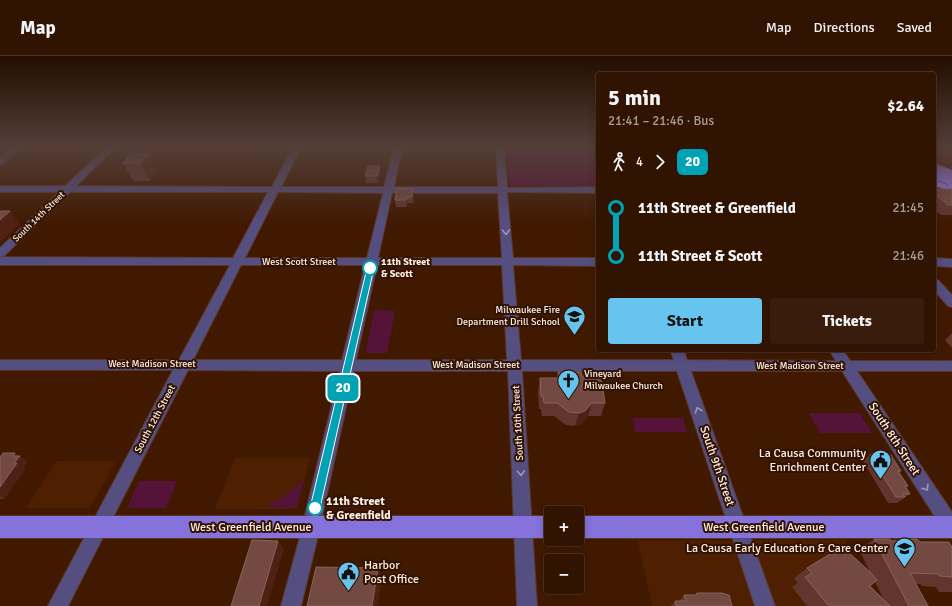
<!DOCTYPE html>
<meta charset="utf-8">
<style>
body{margin:0;font-family:Signika,sans-serif;background:#391c0b;color:#f1f3f6;height:100vh;display:flex;flex-direction:column;font-size:15px;white-space:nowrap}
*{box-sizing:border-box;margin:0}
p{font-size:13px;color:#a89e99}
.icon{flex:none;width:22px;height:22px;fill:none;stroke:currentColor;stroke-width:2;stroke-linecap:round;stroke-linejoin:round}
.map{position:relative;flex:1;overflow:hidden}
.details{position:absolute;left:596px;top:16px;width:340px;height:280px;display:flex;flex-direction:column;background:#311301;border-radius:4px;box-shadow:0 2px 10px #0003,0 0 0 1px #4c3223}
.details>*{flex:none}
.badge{padding:0 8px;border-radius:6px;font-size:14px;line-height:26px}
.tools{position:absolute;left:544px;top:450px;display:grid;gap:8px}
.tools a{display:grid;place-items:center;width:40px;height:40px;border-radius:4px;background:#311301;box-shadow:0 2px 10px #0003,0 0 0 1px #4c3223;font-size:20px}
.map>.badge{position:absolute;translate:-50% -50%;box-shadow:0 0 0 2px #fff}
.legs{display:flex;align-items:center;gap:6px;height:44px;padding:0 12px;font-size:13px}
.legs p{margin-inline-start:auto}
.head{display:flex;align-items:center;justify-content:space-between;height:68px;padding:0 12px}
h1{font-size:22px;font-weight:800;line-height:30px}
.primary-button{display:flex;gap:8px;margin-top:auto;padding:8px 12px}
.primary-button a{flex:1;height:46px;border-radius:4px;background:#66c4ef;color:#111;font-size:16px;font-weight:800;line-height:46px;text-align:center}
.primary-button a+a{background:#391c0b;color:#f1f3f6}
ul{padding:0 12px;list-style:none}
li{display:flex;align-items:center;gap:14px;height:48px;font-size:15px}
li i{display:grid;place-items:center;width:6px;height:100%;margin:0 5px;background:currentColor}
li i::after{content:'';width:10px;height:10px;margin:-5px;border:3px solid;border-radius:50%;background:#311301}
li p{margin-inline-start:auto}
li:first-child i{background:linear-gradient(#0000 50%,currentColor 0)}
li:last-child i{background:linear-gradient(currentColor 50%,#0000 0)}
header{display:flex;align-items:center;gap:24px;box-sizing:border-box;height:56px;padding:0 20px;background:#311301;border-bottom:1px solid #4c3223}
header strong{font-size:19px}
nav{display:flex;gap:22px;margin-inline-start:auto;font-size:14px}
.map>svg:first-child{display:block}
</style>
<header>
<strong>Map</strong>
<nav><a>Map</a><a>Directions</a><a>Saved</a></nav>
</header>
<div class="map">
<svg width="952" height="550" viewBox="0 0 952 550">
<rect width="100%" height="100%" fill="#411901"/>
<!-- built -->
<path fill="#4e1f00" d="M934 91H945L952 96V107H936L934 105Z
M235 402H310L298 450 294 453H215Z
M57 405H116L90 452H26Z
M845 484 876 550H652L638 485Z"/>
<!-- green -->
<path fill="#56133a" d="M507 91H597L598 95V130H512L510 129Z
M374 254 395 255 387 297H367L366 295Z
M809 357H860L872 377H820Z
M632 362H683L687 376H635Z
M304 424 297 450 294 452H269L271 445 277 446Z
M139 425H177L166 452H129L128 450Z"/>
<g fill="none" stroke-linecap="round" stroke-linejoin="round">
<defs>
<path id="minor" d="M14 91H23L3 108 0 109V102Z
M107 91H116L76 130 272 131 293 91H301L281 131H384L394 91H402L394 131H498L496 91H504L507 132 598 131V137L507 136 513 202H598V210L513 209 521 304H674L670 294H684L687 304 836 305 829 294H843L850 305H952V315H857L952 456V481L946 478 842 315H691L775 550H755L677 315H522L537 550H517L508 315H354L316 488 301 550H281L298 488 340 315 188 314 68 550H48L173 314H0V304H179L230 209H0V201L233 202 268 136H70L4 200 0 201V192L59 136H0V130H65ZM278 136 383 137 367 202H245ZM392 137H498L502 202H378ZM241 209H365L342 304H193ZM377 209H502L507 304H356Z
M934 202 952 203V211L934 210Z
M934 223 938 224 952 239V251L948 250 934 234Z"/>
<path id="major" d="M0 460H551V482H0Z
M577 460H952V482H577Z"/>
<path id="highway" d="M934 121 952 126V135L934 130Z"/>
</defs>
<!-- minor casing -->
<use href="#minor" stroke="#5b3721" stroke-width="2"/>
<!-- major casing -->
<use href="#major" stroke="#5b3721" stroke-width="2"/>
<!-- highway casing -->
<use href="#highway" stroke="#5b3721" stroke-width="2"/>
<!-- minor -->
<use href="#minor" fill="#554e81" fill-rule="evenodd"/>
<!-- major -->
<use href="#major" fill="#8572db" fill-rule="evenodd"/>
<!-- highway -->
<use href="#highway" fill="#9880ff" fill-rule="evenodd"/>
<defs>
<path id="highway-bridge" d="M934 115 952 122"/>
</defs>
<!-- highway-bridge casing -->
<use href="#highway-bridge" stroke="#5b3721" stroke-width="16" stroke-linecap="butt"/>
<!-- highway-bridge -->
<use href="#highway-bridge" stroke="#9880ff" stroke-width="15"/>
</g>
<!-- wall -->
<path fill="#62352f" fill-rule="evenodd" d="M131 98 157 117 150 125H133L123 107Z
M381 117 378 127H366L365 120Z
M397 133 414 140 413 147H407V151H396L395 144Z
M934 133H952V159H941L934 153Z
M952 277V292L945 284Z
M558 316 582 320 605 347 601 360H588L581 368 575 370 566 369 554 360H542L541 353H539L538 335 540 322H557Z
M15 397 27 406 23 412 25 413 4 443H0V401Z
M870 399 901 415 899 416 908 430 906 432 910 438 897 447H888L863 405Z
M874 483 892 485 921 486 952 491V536H939L936 531 922 530 920 528H915L928 550H807L792 531 798 527 794 522 807 512 837 496 870 516 859 494ZM875 526 884 544 870 530Z
M697 537 732 550H671L675 545H679L684 539H695Z"/>
<!-- shaded-wall -->
<path fill="#4e2114" d="M148 98 157 117 150 125 140 107Z
M380 110 381 117 378 127 377 120Z
M413 133 414 140 413 147 412 141Z
M407 141V151L406 144Z
M10 155 20 168 0 187V164Z
M592 347 588 360 581 368 575 370 579 357Z
M15 397 19 400H20L27 406 23 412 25 413 4 443 0 440V431L13 400Z
M278 485 284 493 267 550H259Z
M378 512 382 522 378 550H372Z"/>
<!-- building -->
<path fill="#734942" stroke="#88635c" d="M131 98H148L140 107H123Z
M368 110H380L377 120H365Z
M397 133H413L412 141H407L406 144H395Z
M934 133H952V149H948L934 137Z
M0 155H10L0 164Z
M558 316H581L582 320H601L605 347H592L585 355 579 357 569 356 557 347H544L543 340H541L540 322H559Z
M3 397H15L13 400H20L14 407H17L0 431V401Z
M870 399H891L901 415H898L908 430H905L910 438H903L905 441H896Z
M874 483H889L892 485 916 483 921 486H949L952 491V521L940 520 938 518 910 517 928 550H909Z
M252 484 278 485 259 550H231Z
M844 492 870 516 877 524 870 530 890 550H831L829 548 828 549 805 521 812 517 807 512 835 495 837 496Z
M316 511 378 512 372 550H307Z
M697 537H722L729 539 732 550H676L675 545H686L684 539H696Z"/>
<!-- one-way arrows -->
<defs><path id="oneway-chevron" d="M-2-3.5L2.5 0L-2 3.5" fill="none" stroke-width="1.6" stroke-linecap="round" stroke-linejoin="round"/></defs>
<g stroke="#a196ae">
<use href="#oneway-chevron" transform="translate(506 176) rotate(87)"/>
<use href="#oneway-chevron" transform="translate(698 354) rotate(-109)"/>
<use href="#oneway-chevron" transform="translate(521 417) rotate(87)"/>
<use href="#oneway-chevron" transform="translate(926 432) rotate(57)"/>
</g>
<!-- sky -->
<linearGradient id="sky" x2="0" y2="1"><stop stop-color="#240e01"/><stop offset="0.54" stop-color="#543e38"/><stop offset="1" stop-color="#543e38" stop-opacity="0"/></linearGradient>
<rect width="952" height="168" fill="url(#sky)"/>
<!-- line-1 -->
<path fill="#00a3b4" stroke="#fff" d="M370 210 374 212 320 452 319 455 315 457 312 455 310 452 367 212Z"/>
<!-- icons -->
<defs>
<symbol id="school-pin" viewBox="-11 -11 22 30"><path d="M0 17L-7.5 6A9.5 9.5 0 1 1 7.5 6Z" fill="#66c4ef" stroke="#311302"/><path d="M0-5L7-2L0 1L-7-2ZM-4 1L0 2.5L4 1V4Q0 6-4 4Z" fill="#111"/></symbol>
<symbol id="church-pin" viewBox="-11 -11 22 30"><path d="M0 17L-7.5 6A9.5 9.5 0 1 1 7.5 6Z" fill="#66c4ef" stroke="#311302"/><path d="M-1.2-6h2.4v3.5h3.3v2.4h-3.3V6h-2.4V-.1h-3.3v-2.4h3.3Z" fill="#111"/></symbol>
<symbol id="civic-pin" viewBox="-11 -11 22 30"><path d="M0 17L-7.5 6A9.5 9.5 0 1 1 7.5 6Z" fill="#66c4ef" stroke="#311302"/><path d="M-.6-6.5H3V-4.5H.6V-3L4-1V1h2V6H-6V1h2V-1L-.6-3ZM-1.2 2.5V6h2.4V2.5Z" fill="#111"/></symbol>
</defs>
<g fill-rule="evenodd">
<use href="#school-pin" x="562" y="248" width="25" height="34"/>
<use href="#church-pin" x="556" y="312" width="25" height="34"/>
<use href="#civic-pin" x="868" y="392" width="25" height="34"/>
<use href="#school-pin" x="892" y="480" width="25" height="34"/>
<use href="#civic-pin" x="336" y="504" width="25" height="34"/>
</g>
<!-- markers -->
<g fill="#fff" stroke="#00a3b4" stroke-width="2">
<circle cx="370" cy="212" r="7"/>
<circle cx="315" cy="452" r="7"/>
</g>
<g text-anchor="middle" dominant-baseline="central" stroke-width="4" stroke-linejoin="round" paint-order="stroke">
<!-- far-street labels -->
<g font-size="9" fill="#feeee5" stroke="#311302">
<text transform="translate(39 161) rotate(-44)">South 14th Street</text>
</g>
<!-- street labels -->
<g font-size="10" fill="#feeee5" stroke="#311302">
<text x="299" y="206">West Scott Street</text>
<text x="152" y="308">West Madison Street</text>
<text x="476" y="309">West Madison Street</text>
<text x="800" y="310">West Madison Street</text>
<text transform="translate(155 363) rotate(-62)">South 12th Street</text>
<text transform="translate(518 367) rotate(-93)">South 10th Street</text>
</g>
<!-- stop labels -->
<g font-size="10" font-weight="bold" fill="#feeee5" stroke="#311302" text-anchor="start">
<text x="381" y="206">11th Street<tspan x="381" dy="12">&amp; Scott</tspan></text>
</g>
<!-- poi labels -->
<g font-size="10" fill="#feeee5" stroke="#311302" text-anchor="end">
<text x="560" y="254">Milwaukee Fire<tspan x="560" dy="12">Department Drill School</tspan></text>
<text x="584" y="318" text-anchor="start">Vineyard<tspan x="584" dy="12">Milwaukee Church</tspan></text>
</g>
<!-- near-street labels -->
<g font-size="12" fill="#feeee5" stroke="#311302">
<text transform="translate(894 383) rotate(57)">South 8th Street</text>
<text transform="translate(717 410) rotate(71)">South 9th Street</text>
<text x="251" y="471">West Greenfield Avenue</text>
<text x="764" y="471">West Greenfield Avenue</text>
</g>
<!-- near-poi labels -->
<g font-size="12" fill="#feeee5" stroke="#311302" text-anchor="end">
<text x="866" y="397">La Causa Community<tspan x="866" dy="14">Enrichment Center</tspan></text>
<text x="888" y="492">La Causa Early Education &amp; Care Center</text>
<text x="364" y="509" text-anchor="start">Harbor<tspan x="364" dy="14">Post Office</tspan></text>
</g>
<!-- near-stop labels -->
<g font-size="12" font-weight="bold" fill="#feeee5" stroke="#311302" text-anchor="start">
<text x="326" y="445">11th Street<tspan x="326" dy="14">&amp; Greenfield</tspan></text>
</g>
</g>
</svg>
<div class="tools">
<a>+</a>
<a>−</a>
</div>
<b class="badge" style="left:343px;top:332px;background:#00a3b4;color:#fff">20</b>
<section class="details">
<div class="head"><div><h1>5 min</h1><p>21:41 – 21:46 · Bus</p></div><b>$2.64</b></div>
<div class="legs"><svg class="icon" aria-label="walk" viewBox="0 0 24 24"><circle cx="13" cy="4" r="2"/><path d="M13 8l-2 6 4 7M11 14l-3 7M7 12l3-4h3l4 4"/></svg>4<svg class="icon" aria-label="forward" viewBox="0 0 24 24"><path d="M9 5l7 7-7 7"/></svg><b class="badge" style="background:#00a3b4;color:#fff">20</b></div>
<ul>
<li><i style="color:#00a3b4"></i><b>11th Street &amp; Greenfield</b><p>21:45</p></li>
<li><i style="color:#00a3b4"></i><b>11th Street &amp; Scott</b><p>21:46</p></li>
</ul>
<div class="primary-button"><a>Start</a><a>Tickets</a></div>
</section>
</div>
